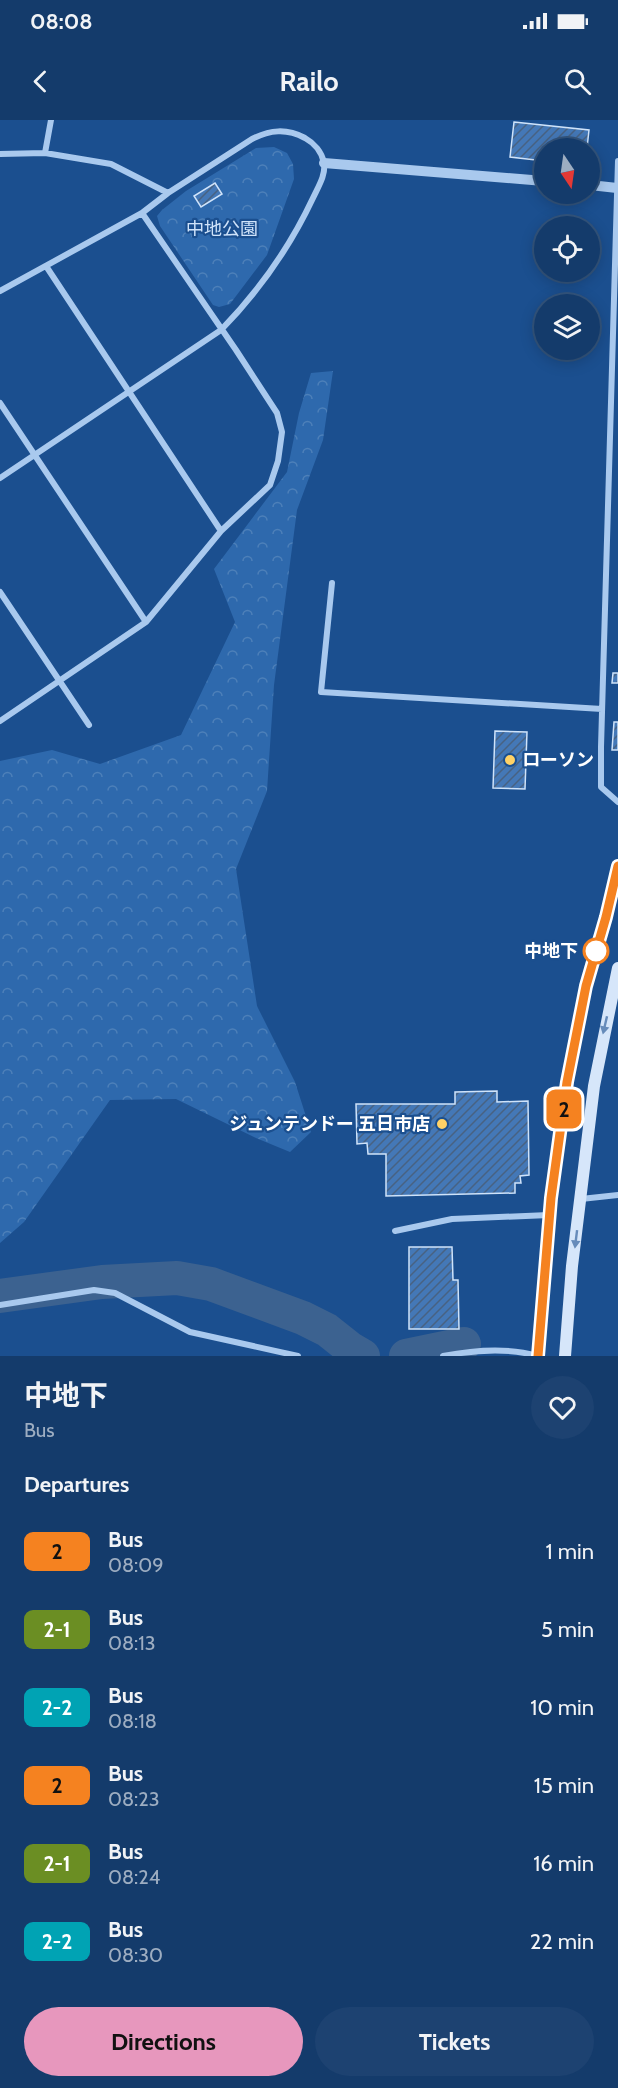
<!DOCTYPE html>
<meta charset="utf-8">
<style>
body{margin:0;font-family:Cabin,"Noto Sans JP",sans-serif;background:#1d4271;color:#f1f3f6;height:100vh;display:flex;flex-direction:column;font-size:22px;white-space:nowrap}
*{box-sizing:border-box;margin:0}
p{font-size:20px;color:#9dadc1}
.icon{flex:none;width:33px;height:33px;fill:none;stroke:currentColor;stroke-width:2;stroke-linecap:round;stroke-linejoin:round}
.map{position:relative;height:1236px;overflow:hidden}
.panel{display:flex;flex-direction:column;background:#143b6b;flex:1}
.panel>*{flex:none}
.badge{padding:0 12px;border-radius:9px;font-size:21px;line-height:39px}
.needle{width:39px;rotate:167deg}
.fabs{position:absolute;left:534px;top:18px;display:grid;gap:12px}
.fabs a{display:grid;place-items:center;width:66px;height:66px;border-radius:50%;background:#143b6b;box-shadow:0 3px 15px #0003,0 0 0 2px #33557e;font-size:30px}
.map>.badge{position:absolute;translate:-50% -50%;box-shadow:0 0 0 3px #fff}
h2{padding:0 24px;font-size:22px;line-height:54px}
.round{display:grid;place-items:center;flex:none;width:63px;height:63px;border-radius:32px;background:#1d4271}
.headline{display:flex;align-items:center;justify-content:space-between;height:102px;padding:0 24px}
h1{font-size:28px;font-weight:700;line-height:45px}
.button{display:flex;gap:12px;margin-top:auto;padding:12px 24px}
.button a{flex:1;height:69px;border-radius:36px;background:#e797bd;color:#111;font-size:24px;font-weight:700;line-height:69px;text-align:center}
.button a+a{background:#1d4271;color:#f1f3f6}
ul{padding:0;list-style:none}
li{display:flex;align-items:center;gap:18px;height:78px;padding:0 24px}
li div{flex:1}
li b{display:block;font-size:22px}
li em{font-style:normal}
li .badge{min-width:66px;font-weight:700;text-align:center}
.status{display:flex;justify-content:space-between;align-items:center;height:42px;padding:0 30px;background:#143b6b;direction:ltr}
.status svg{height:16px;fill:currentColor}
header{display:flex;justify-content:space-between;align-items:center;height:78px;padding:0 24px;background:#143b6b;font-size:27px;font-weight:700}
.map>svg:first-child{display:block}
</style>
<div class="status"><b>08:08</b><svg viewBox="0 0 49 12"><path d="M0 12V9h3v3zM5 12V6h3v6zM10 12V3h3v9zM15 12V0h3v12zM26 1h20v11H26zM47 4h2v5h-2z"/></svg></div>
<header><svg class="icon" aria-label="back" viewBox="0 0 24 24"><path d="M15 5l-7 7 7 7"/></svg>Railo<svg class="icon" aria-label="search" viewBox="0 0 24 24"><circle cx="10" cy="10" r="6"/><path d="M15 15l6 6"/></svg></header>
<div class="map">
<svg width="618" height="1236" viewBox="0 0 618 1236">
<defs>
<pattern id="forest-crowns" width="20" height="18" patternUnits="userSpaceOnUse" patternTransform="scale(1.5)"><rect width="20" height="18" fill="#2e69ad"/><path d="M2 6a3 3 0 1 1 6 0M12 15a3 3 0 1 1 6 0" fill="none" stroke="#4d80b9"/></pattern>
<pattern id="building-hatch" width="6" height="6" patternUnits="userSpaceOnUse" patternTransform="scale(1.5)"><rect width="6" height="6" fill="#4478b7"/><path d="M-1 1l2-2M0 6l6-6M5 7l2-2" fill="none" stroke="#486282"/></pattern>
</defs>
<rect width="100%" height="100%" fill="#1b4f8f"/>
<!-- forest -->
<path fill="url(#forest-crowns)" d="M274 27 287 33 293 44 294 59 267 135 230 184 219 187 213 185 160 106 157 96 162 90 186 71 256 28Z
M333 251 323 320 297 390 274 565 267 671 236 749 257 886 295 962 311 1012 290 1032 256 1018 176 979 110 980 24 1102 0 1123V641L52 630 100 644 181 615 235 502 214 449 287 352 299 293 311 253Z"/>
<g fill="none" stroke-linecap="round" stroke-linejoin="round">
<!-- river -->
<path stroke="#3c6290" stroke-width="34" d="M0 1176 102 1162 177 1158 211 1164 303 1198 327 1210 351 1229 363 1236
M406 1236 464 1224"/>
</g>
<!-- building -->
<path fill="url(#building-hatch)" stroke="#cfe3fa" stroke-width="1.5" d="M514 2 589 10 587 28H544V41L510 37Z
M215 63 222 74 201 87 194 76Z
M613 553H618V563H612Z
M614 602H618V630H612Z
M495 611 527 612 525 669 493 668Z
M497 971V982L528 981 529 1055 520 1056 521 1063H515V1073L386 1076V1034H368L367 1023 357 1024 356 984H455V972Z
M409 1127H452L453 1160H458L459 1209H409Z"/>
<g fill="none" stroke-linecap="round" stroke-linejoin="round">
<!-- minor -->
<path stroke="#a9c9ee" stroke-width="6" d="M45 33 51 0
M0 34 45 33 111 44 168 73
M618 41 601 627V667L618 682
M46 146 221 411
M0 171 142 93 168 73 252 19C270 10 286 8 305 18 314 23 322 32 324 43 326 55 318 67 313 78 290 127 259 171 221 210L0 358
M0 283 146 502
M332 463 321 572 602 589
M0 472 89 605
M0 601 146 502 221 411 270 365 278 341 282 312 277 293 236 230 142 93
M581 1079 618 1075
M395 1111 452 1099 549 1095
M0 1185 94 1170 115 1173 190 1212 298 1236
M443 1236C474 1230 507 1227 537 1236"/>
<!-- tertiary -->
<path stroke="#a9c9ee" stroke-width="10" d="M324 43 544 61
M590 65 617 68"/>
<!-- secondary -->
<path stroke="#d6e6fa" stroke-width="12" d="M538 1236 551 1078 567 962 586 866 606 797 618 746
M565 1236 572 1146 594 966 618 848"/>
</g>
<!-- one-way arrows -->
<defs><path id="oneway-solid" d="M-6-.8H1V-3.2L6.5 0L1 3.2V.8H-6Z" transform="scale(1.5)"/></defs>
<g fill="#668bba">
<use href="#oneway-solid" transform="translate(605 905) rotate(103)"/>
<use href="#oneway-solid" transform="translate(576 1119) rotate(97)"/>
</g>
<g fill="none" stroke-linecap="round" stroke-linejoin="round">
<defs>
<path id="line" d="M538 1236 551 1078 567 962 586 866 606 797 618 746"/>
</defs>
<!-- line casing -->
<use href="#line" stroke="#fff" stroke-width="14"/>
<!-- line -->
<use href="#line" stroke="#f58220" stroke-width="9"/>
</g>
<!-- markers -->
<g fill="#ffd166" stroke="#1b4f8f" stroke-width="2">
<circle cx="510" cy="640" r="6"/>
<circle cx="442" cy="1004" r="6"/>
</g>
<circle fill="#fff" stroke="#f58220" stroke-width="3" cx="596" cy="831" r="12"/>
<g text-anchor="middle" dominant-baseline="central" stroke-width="4.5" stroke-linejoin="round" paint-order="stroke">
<!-- park labels -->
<g font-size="18" fill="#cfe3fa" stroke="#1b4f8f">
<text x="222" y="109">中地公園</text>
</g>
<!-- poi labels -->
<g font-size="18" font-weight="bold" fill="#fff" stroke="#1b4f8f" text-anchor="start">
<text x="522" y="640">ローソン</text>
<text x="430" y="1004" text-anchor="end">ジュンテンドー 五日市店</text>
</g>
<!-- stop labels -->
<g font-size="18" font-weight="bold" fill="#fff" stroke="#1b4f8f" text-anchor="end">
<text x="578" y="831">中地下</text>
</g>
</g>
</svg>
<div class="fabs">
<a><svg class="needle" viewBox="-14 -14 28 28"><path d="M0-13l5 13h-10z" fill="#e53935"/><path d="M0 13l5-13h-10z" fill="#9dadc1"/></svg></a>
<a><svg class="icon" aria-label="locate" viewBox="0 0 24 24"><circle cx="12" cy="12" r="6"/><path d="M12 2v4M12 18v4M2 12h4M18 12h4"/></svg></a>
<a><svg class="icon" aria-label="layers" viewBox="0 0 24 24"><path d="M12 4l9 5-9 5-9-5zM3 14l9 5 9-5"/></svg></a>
</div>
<b class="badge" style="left:564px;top:989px;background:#f58220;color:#111">2</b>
</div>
<section class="panel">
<div class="headline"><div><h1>中地下</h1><p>Bus</p></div><a class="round"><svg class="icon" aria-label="heart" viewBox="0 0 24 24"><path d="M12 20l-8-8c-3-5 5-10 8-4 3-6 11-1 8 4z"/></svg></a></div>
<h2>Departures</h2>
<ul>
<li><span class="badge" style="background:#f58220;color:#111">2</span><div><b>Bus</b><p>08:09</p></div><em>1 min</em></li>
<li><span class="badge" style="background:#6b8e23;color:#fff">2-1</span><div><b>Bus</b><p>08:13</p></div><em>5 min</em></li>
<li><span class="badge" style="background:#00a3b4;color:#fff">2-2</span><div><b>Bus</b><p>08:18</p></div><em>10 min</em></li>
<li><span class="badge" style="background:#f58220;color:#111">2</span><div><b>Bus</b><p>08:23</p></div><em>15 min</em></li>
<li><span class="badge" style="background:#6b8e23;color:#fff">2-1</span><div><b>Bus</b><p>08:24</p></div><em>16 min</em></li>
<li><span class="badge" style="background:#00a3b4;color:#fff">2-2</span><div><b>Bus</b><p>08:30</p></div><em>22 min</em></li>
</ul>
<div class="button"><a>Directions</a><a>Tickets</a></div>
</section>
